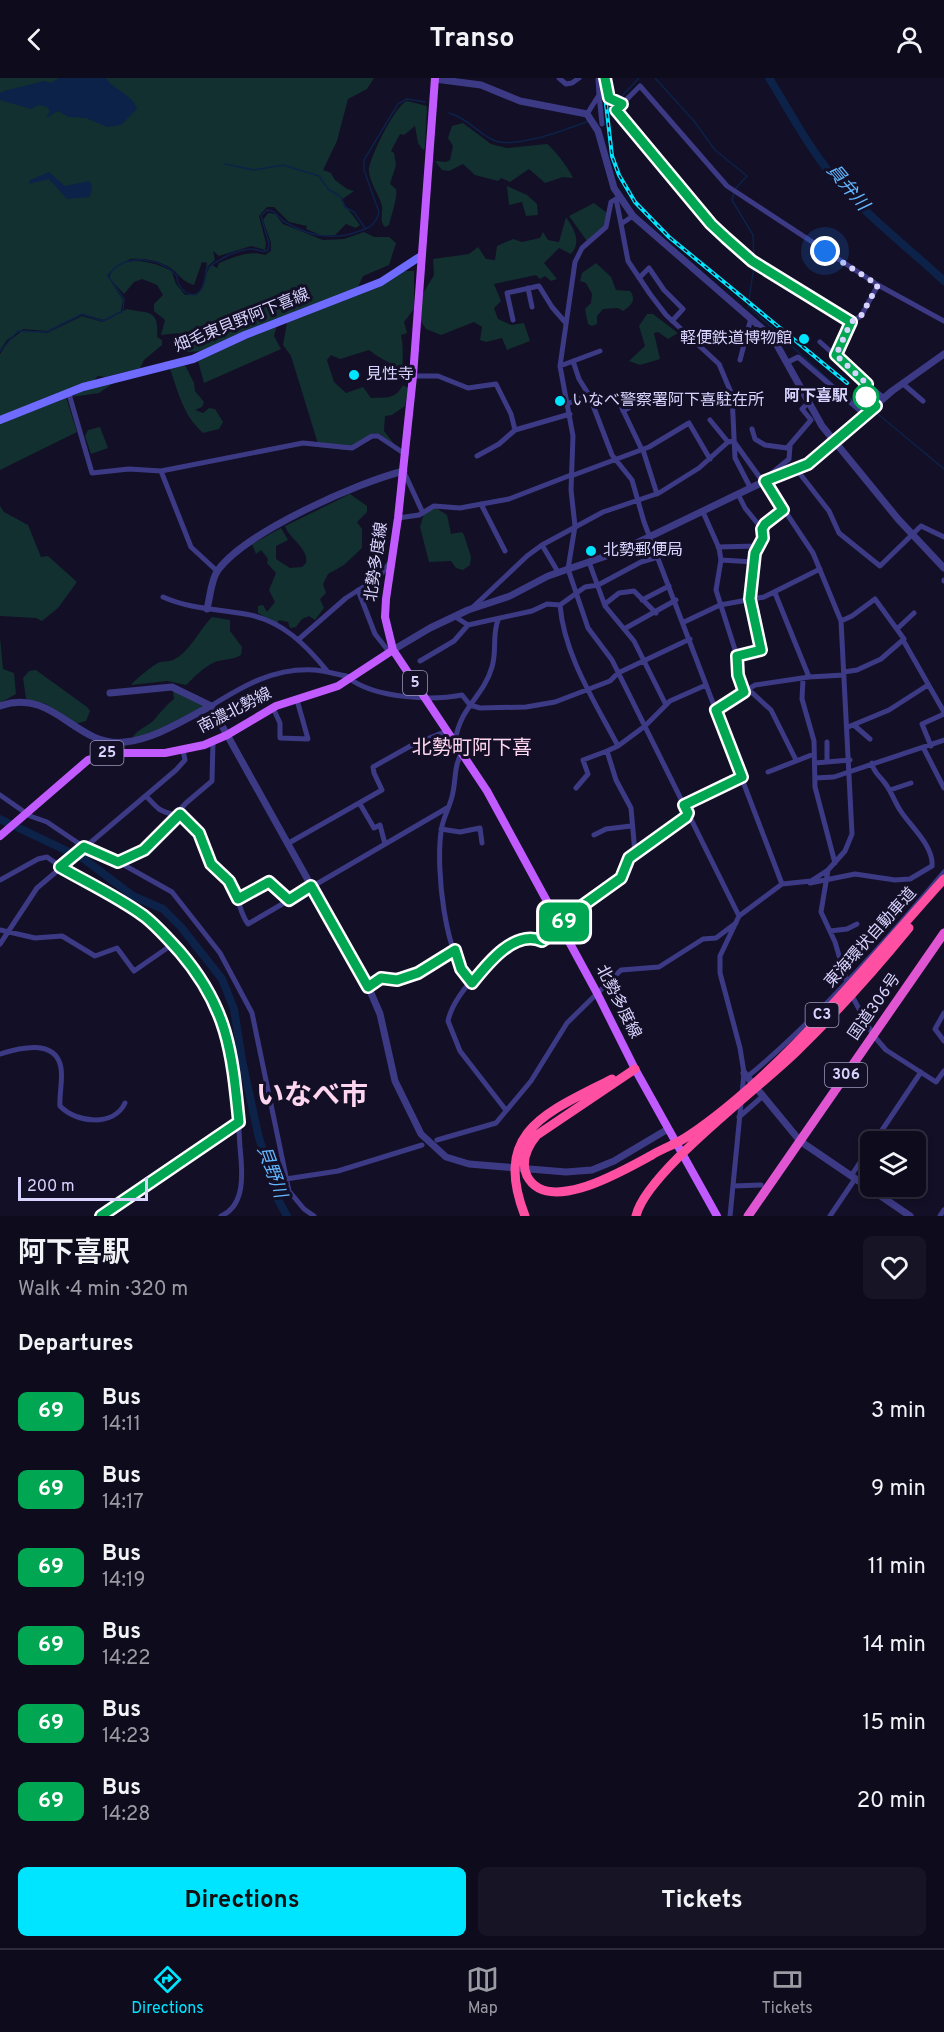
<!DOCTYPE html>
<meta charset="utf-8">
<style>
body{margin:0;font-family:Overpass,"Noto Sans JP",sans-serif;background:#171425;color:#f1f3f6;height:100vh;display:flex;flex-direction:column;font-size:22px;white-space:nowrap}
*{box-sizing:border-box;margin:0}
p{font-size:20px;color:#9b9ba3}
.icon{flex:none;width:33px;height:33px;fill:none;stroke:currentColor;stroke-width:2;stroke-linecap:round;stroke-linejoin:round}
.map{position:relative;height:1138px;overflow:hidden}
.drawer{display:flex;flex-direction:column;background:#0e0b1c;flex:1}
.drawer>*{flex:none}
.badge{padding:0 12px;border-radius:9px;font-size:21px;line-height:39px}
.fabs{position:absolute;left:860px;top:1053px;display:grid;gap:12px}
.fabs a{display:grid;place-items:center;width:66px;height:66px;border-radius:9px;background:#0e0b1c;box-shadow:0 3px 9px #0003,0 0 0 2px #2e2b3b;font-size:30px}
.scale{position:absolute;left:18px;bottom:15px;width:130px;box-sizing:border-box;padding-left:6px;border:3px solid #d9d4ff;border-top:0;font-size:16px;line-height:21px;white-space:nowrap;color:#d9d4ff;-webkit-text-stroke:4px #130f26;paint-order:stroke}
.you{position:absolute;width:30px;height:30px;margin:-15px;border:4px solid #fff;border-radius:50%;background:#1a73e8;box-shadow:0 0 0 9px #1a73e833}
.map>.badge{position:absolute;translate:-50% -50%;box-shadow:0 0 0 3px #fff}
h2{padding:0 18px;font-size:22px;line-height:54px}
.round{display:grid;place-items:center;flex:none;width:63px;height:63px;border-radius:9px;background:#171425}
.summary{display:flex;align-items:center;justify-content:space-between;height:102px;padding:0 18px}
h1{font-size:28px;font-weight:700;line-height:45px}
.cta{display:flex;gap:12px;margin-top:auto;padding:12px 18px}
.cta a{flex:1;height:69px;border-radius:9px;background:#00e5ff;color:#111;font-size:24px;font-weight:700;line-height:69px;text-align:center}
.cta a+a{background:#171425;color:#f1f3f6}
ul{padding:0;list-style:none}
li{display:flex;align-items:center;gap:18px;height:78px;padding:0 18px}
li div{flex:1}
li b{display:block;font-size:22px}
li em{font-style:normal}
li .badge{min-width:66px;font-weight:700;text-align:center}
header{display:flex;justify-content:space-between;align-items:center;height:78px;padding:0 18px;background:#0e0b1c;font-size:27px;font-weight:700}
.tabs{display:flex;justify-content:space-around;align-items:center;height:84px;border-top:2px solid #2e2b3b;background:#0e0b1c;font-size:16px;color:#9b9ba3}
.tabs a{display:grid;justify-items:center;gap:3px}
.tabs .active{color:#00e5ff}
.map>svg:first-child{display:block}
</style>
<header><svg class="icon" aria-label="back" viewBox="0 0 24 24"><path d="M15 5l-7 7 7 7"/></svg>Transo<svg class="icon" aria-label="person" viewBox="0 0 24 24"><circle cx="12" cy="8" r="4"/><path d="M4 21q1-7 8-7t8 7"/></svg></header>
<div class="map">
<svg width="944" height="1138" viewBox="0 0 944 1138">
<rect width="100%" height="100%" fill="#130f26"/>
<!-- green -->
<path fill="#12302f" d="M0 0H374L367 11 348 21 337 63 323 92 331 95 335 102 347 111 354 113 341 122 360 147 356 150 346 146 335 157 323 158 306 151 307 148 289 144 274 129H267L259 138 266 165 265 172 251 168 219 178 213 173 215 182 207 189 204 201 207 185 202 184 194 207C181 203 181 198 172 191 160 182 144 180 130 181L107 197 123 222 121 233 104 242 82 236 47 253 23 251 7 262 0 272Z
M407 23 427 28 425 70 423 72 418 65 415 48 404 57 400 56 391 73 394 75 396 87 390 106 396 111C398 119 391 138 389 147L385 149C379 144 383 135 382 128 379 116 370 106 369 93 368 82 396 26 407 23Z
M463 45 491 66 507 70 547 66C555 72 570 92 573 100L563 99 545 105 529 91 510 104 501 100 498 103 475 97 463 86 449 93 442 92 435 83 446 84 450 82 453 68 448 60 452 48Z
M507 108 527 117 537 126 538 137 526 138 522 124 509 127Z
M594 125 607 135 606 146 587 163 569 138Z
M268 135 275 136 283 146 323 162 344 161 364 154 374 159H389L396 165 389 187 363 198 358 209 341 216 205 273 187 274 181 269 185 265 179 255 161 257 165 242 154 233V226L163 217 157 207 142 201 134 204 124 216 109 200C116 174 156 183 172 194L176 206 185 217H196C208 209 202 197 212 187L217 190 219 185C234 179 250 172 265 177L271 173V165L263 142Z
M566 139C574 151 582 164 571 176L559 170 544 185 557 201 551 203 545 198 540 201 536 197 494 206 501 223 494 230 498 241 511 247 524 245 530 263 507 272 502 260 486 264 480 262 482 249 474 244 441 257 426 251 420 242 422 217 434 197 433 181 469 176 478 169 486 181 495 182 497 168 513 161 522 164 540 160 543 154 548 162 559 164Z
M596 185 611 199 616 212 630 213C637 222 631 228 623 233L618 230 603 231 597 238V246L592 248 588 246 585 231 591 225 592 216 586 205 580 203 582 195Z
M405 193H414V231L404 244 407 255 401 257C404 270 402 282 403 295 390 283 381 282 369 272L340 281 331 277 327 282 334 304 346 315 363 309 371 320C386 319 395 322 403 307L408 310 405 328 392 337 385 338 384 353 395 367 380 356 372 355 358 366 345 372 319 369 291 278 283 267 287 244Z
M127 231C145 236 160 229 157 259L162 262V267L144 282 140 290 105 299 98 298 93 303 0 340V276L8 264 23 252 47 255 82 238 103 244Z
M647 236H653L678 255 668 261 658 254 654 255 660 281 640 287 629 283 645 268 639 248Z
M277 247 274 258 281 271 204 305 198 283Z
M185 287 194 305 195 313 204 324 202 329 195 332 203 335 209 330 215 331 223 344 219 351 203 355C183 337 179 316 170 291Z
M115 304 99 315 71 319 87 311Z
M66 319 77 354 0 392V345L28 332Z
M100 349 108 370 91 376 85 358 88 352Z
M350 416 367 428V434L357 444 362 451V470L344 487 328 496 323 506 326 515 320 521 324 530 315 542 309 538 302 541 296 549 290 550 288 544 279 542 277 546 258 535V528L263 527 267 534 275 524 269 512 276 495 267 485 268 481 261 472 256 476 252 466 281 450 288 462 276 468V481L290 490 302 489 306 485C309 470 289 461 285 448Z
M0 428 4 434 28 447 41 479 48 478 77 504 58 530 42 543 36 540 0 538Z
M436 430 447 437 451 456 462 454 464 457 471 479 470 487 463 492 456 490 451 483 429 484 420 449 424 435Z
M212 539 230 542V553L242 569 241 577C231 583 219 581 213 585 203 590 194 599 186 607L167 603 131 607C135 602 156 584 161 584 166 583 170 584 175 581 190 573 200 551 212 539Z
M0 559 3 591 14 595 16 616 0 625Z
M36 592 87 629 90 633 86 643 75 646 46 626 26 621 23 600 29 593Z
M173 613 180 614 205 628 159 651 132 661C135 652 147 649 154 642 160 635 166 627 174 621Z"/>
<!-- water -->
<path fill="#0c2248" d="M59 0H106C114 13 132 15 137 31L121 47 107 49 86 40 68 39 58 33 46 40 50 33 47 29 39 27 31 31 0 22V15L4 13 44 3 51 5Z
M49 94 65 108 89 103 92 108 90 119 67 121 49 101 29 106 30 102Z"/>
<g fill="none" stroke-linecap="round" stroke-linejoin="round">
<!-- stream -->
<path stroke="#0c2248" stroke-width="1.5" d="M655 0 694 43 715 72 747 98 735 111 732 122 753 157 754 183
M619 21 639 0
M449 35C467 40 477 54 493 62 514 72 567 51 589 43
M604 35 616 25
M225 86 254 92 283 87 319 98 328 111 341 119 345 129 354 134 365 150
M754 188 748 228 843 315
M0 273 18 253 47 254 82 236 103 243 123 233 124 221 108 198C121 175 161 178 177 198 176 210 193 226 202 210 205 205 205 197 207 191 217 182 236 172 250 171 258 170 261 176 268 172L269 166 261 138 267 132C276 132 278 140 285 144 308 158 331 163 357 154 369 150 376 147 379 134L364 92V82L398 26 407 21 425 24
M849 320 869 330
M873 332 944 391"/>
<!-- river -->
<path stroke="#0c2248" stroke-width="8" d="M769 0C792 37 813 78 843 110 874 144 910 171 944 203
M0 741 84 781 133 818 163 831 181 849 222 901 234 931 242 982 258 1056 277 1120 287 1138"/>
<!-- minor -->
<path stroke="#3d3a85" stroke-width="5" d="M559 0 566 6 572 5 579 0
M605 0 609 20 622 26
M599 17 602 46
M587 36 599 17 598 0
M619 119 611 124 606 149 582 170 575 184 560 288 573 358 571 412 575 448 568 491 588 550 612 582 739 838 720 878V895L740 970 744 995 730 1138
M616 121 621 146
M633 138 621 146 628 183 650 216 666 237 719 286 732 317 735 380 750 409
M639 200 649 190 664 212 683 231 672 243
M528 210 532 229
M513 242 507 215 539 208 552 229 565 244
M851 244 752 183 726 160 711 146 616 32 640 8 727 108 878 207 944 243
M820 264 867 306
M836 277 851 244 861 238 878 207
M740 282 751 240
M573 283 579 301 589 317 612 377 632 402 644 444 782 806
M788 284 798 279 865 337
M560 288 600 273
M413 298H438L468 310 496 306 511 336 515 352 570 336
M902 305 923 323
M69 316 92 395 129 391 161 393 303 365 352 370 372 358H378L405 376
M567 326 589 317
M620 326 642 372
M876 328 862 316 867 306 884 320
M623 333 644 321
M710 342 728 364
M752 351 755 361 765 367 787 370 811 342 802 331 808 325
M735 365 763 404
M643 372 657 416
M477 378 499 366 515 352
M797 392 829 433 839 455 880 488 921 448 944 459
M161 393 191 469 217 493
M404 394 422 433
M571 398 649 369 689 345 710 381
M773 400 772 395 789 381 790 368
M738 416 745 430 762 451
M481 426 505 473
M703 434 719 470 721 482 716 512 737 578 744 614
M398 440 419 437 434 428 460 430 509 421 571 397
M542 467 558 494
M718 469 757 468
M721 482 754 484
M589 484 605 528 634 563 666 627
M944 502V503
M358 512 375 556 390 575
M775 515 809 599
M163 519C190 531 217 531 245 536 282 542 306 567 328 594
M752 520C752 496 753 482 763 460L762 451 783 432
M642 522 669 508
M605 526 619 515 634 513 656 535
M560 527C564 577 595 624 618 668L645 648 670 623 706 607
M472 530 527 478 542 467 603 434 659 415 699 390 728 364 734 363
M454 538 468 547 532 533 547 526 560 527 585 509 598 507 641 484 658 479
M841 543 852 538 875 521 904 561 881 581 857 592 844 594
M684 544 720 527 764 519 820 491
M624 551 676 522
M897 551 914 535
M299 561 346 520 379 499 391 483
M903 562 944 634
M737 578 761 572 750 521
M420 583 454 563 468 547
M350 601C376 620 431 623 462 617L470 627 480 630 526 629 555 624 610 603 618 595 690 561
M803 601 802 621 814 663 815 709 835 785
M748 611 771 632 796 682
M211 628C243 608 275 589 315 592 327 593 339 597 351 599
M273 630 280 645V660L308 661 297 622
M716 632 755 607 809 599 844 597
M855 648 870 661
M848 649 889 632 928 607
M455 664C460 628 483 620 492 589 497 573 492 557 498 542
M827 664V684
M618 668 607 673 616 702 631 730 635 775
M931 668 922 646 944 636
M924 671 944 710
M462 674C454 688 456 700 453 714 451 728 442 740 441 754 436 791 444 878 472 905
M815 685 850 682
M872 685C873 694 879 697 884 704 891 712 894 723 900 732 910 748 934 768 932 788
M768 694 814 676
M815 700 834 699 944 662
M576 710 588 696 583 682 607 673
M890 712 911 705
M0 717 23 733
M146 718C150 722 154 727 159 731 172 739 183 735 195 750 204 760 205 772 211 784 214 791 224 797 229 804 239 818 239 834 248 846L447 730
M360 726 374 750 380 747 385 766
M685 727 742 699
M30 738 47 744 84 769 115 782 172 814 220 875 252 935 289 1113 304 1131 314 1138
M441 751 460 754 480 750 482 765
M594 757 606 751 631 748
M287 766 382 712 374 695 373 689 414 666 447 653
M118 784 144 772 186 725 212 703 213 663
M828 792 821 834 835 864 847 905
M0 802 38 781 47 779C78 802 114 816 144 838 224 899 235 976 240 1069 242 1091 247 1127 221 1138
M810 805 855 796 895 802 910 801 932 788
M239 821 269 804 289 822
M739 838 782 806 811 803 828 792 845 773 852 756 841 543 813 475 765 403
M0 852 35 860 62 858 95 878 117 870 134 893 173 866
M830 853 847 851 857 846
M0 866 37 810 176 692 185 682 183 672
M368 909 381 900 397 902 418 895 455 872
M851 916 873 957 886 972 936 1004 944 993
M944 935 935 951 944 963
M0 976C19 970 56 960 61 990 63 1003 59 1016 60 1028 76 1045 114 1049 125 1025
M747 999C815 944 887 862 944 794
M505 1031 460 973 448 943C454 914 500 868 528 859L542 863 547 861 575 833 621 800 629 780 689 735
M739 1039 763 1018
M437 1062 496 1045 531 1003 567 945 621 892 659 889 703 861 716 860 736 845
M874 1064 921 994
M851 1098 870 1069
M286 1101 338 1093 422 1067
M733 1108 761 1107
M101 1138 239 1044
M830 1138 855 1101
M940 1138 944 1132"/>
<!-- tertiary -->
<path stroke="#3d3a85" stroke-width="7" d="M435 1 481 7 520 23 587 36 598 53 614 110 633 138 773 260 822 348 898 441 944 490
M207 531C210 520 211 501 218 492 246 454 358 404 404 393
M393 572 430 550 468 532 510 518 548 498 618 474 763 404 805 388 892 313 944 276
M110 615 172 609 211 628 371 915 380 936 395 1003 421 1056 446 1079 469 1086 566 1094 592 1092 614 1083 668 1051
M0 628C55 609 75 670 125 664 155 661 185 641 211 628
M744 995 800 1063 910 1138"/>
<!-- secondary -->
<path stroke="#6f6bff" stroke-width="8" d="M0 342 83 309 193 281 245 257 381 204 421 178"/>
<!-- primary -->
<path stroke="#c25bff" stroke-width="8" d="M435 0 413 298 398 440 386 521 385 539 393 572 487 713 597 915 635 991 717 1138
M0 758 88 682 109 675H165L204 667 227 657 276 628 338 608 393 572"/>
<!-- trunk -->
<path stroke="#e055d1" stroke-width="9" d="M748 1138 944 855"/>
<!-- motorway -->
<path stroke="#ff4fa3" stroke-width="9" d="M635 991 537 1057C528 1068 520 1083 527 1098 548 1138 624 1092 652 1077 663 1070 677 1066 688 1058 783 994 867 886 944 801
M525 1138C492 1053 546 1035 612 1001
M636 1138C646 1094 761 1009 798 972 837 934 874 893 909 850"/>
<defs>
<path id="rail" d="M603 0 612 78 619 97 635 124 669 159 847 305"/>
</defs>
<!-- rail casing -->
<use href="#rail" stroke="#00e5ff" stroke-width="4"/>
<!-- rail -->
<use href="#rail" stroke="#130f26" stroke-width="1.5" stroke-dasharray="4.5" stroke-linecap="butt"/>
</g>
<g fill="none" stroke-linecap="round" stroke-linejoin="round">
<defs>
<path id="line" d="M101 1138 239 1044C232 974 228 930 180 874 169 862 157 848 144 838 118 819 88 805 60 789L84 769 118 784 144 772 180 736 199 755 211 786 229 803 238 821 269 804 289 822 311 808 368 909 381 900 397 902 418 895 455 872 461 891 472 905C488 885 515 851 542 863L558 852 575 833 621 800 629 780 686 739 688 735 684 727 742 699 716 632 744 614 738 597 737 578 761 572 750 521 755 475 763 460 762 451 765 446 783 432 765 403 808 386 876 328 862 316 867 306 836 277 851 244 752 183 726 160 711 146 616 32 622 26 609 20 605 0"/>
</defs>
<!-- line casing -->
<use href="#line" stroke="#fff" stroke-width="14"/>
<!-- line -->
<use href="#line" stroke="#00a651" stroke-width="9"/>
<!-- walk -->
<path stroke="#d9d4ff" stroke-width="6" stroke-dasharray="0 10.8" d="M825 173 878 207 861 238 851 244 836 277 867 306 862 314 866 319"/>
</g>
<!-- markers -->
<g fill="#00e5ff" stroke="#130f26" stroke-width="2">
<circle cx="804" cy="261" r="6"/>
<circle cx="354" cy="297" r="6"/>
<circle cx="560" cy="323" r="6"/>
<circle cx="591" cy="473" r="6"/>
</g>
<circle fill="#fff" stroke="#00a651" stroke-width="3" cx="866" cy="319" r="12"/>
<g text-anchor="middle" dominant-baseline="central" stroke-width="6" stroke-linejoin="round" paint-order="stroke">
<!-- shield labels -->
<g fill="#130f26" stroke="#9e99be" stroke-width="1.5">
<rect x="403" y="593" width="24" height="24" rx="4.5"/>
<rect x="90.5" y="663" width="33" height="24" rx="4.5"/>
<rect x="805.5" y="925" width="33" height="24" rx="4.5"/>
<rect x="825" y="985" width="42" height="24" rx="4.5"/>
</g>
<g font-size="15" font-weight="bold" fill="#d9d4ff">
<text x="415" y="605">5</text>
<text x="107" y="675">25</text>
<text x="822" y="937">C3</text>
<text x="846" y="997">306</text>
</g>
<!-- street labels -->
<g font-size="16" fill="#d9d4ff" stroke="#130f26">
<text transform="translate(242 243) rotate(-22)">畑毛東貝野阿下喜線</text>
<text transform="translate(377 484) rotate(-82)">北勢多度線</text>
<text transform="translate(235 633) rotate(-27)">南濃北勢線</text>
<text transform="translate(871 860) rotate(-48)">東海環状自動車道</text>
<text transform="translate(618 924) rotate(63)">北勢多度線</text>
<text transform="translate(875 929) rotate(-55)">国道306号</text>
</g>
<!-- poi labels -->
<g font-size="16" fill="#d9d4ff" stroke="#130f26" text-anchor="start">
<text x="792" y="261" text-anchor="end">軽便鉄道博物館</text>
<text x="366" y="297">見性寺</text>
<text x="572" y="323">いなべ警察署阿下喜駐在所</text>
<text x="603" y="473">北勢郵便局</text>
</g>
<!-- stop labels -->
<g font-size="16" font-weight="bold" fill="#d9d4ff" stroke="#130f26" text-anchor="end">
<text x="848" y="319">阿下喜駅</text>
</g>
<!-- water labels -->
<g font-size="18" font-style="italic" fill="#62b6ff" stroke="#130f26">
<text transform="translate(847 110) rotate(50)">員弁川</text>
<text transform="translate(271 1094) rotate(70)">貝野川</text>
</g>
<!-- quarter labels -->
<g font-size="20" fill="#ffd6f0" stroke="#130f26">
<text x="472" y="671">北勢町阿下喜</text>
</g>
<!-- town labels -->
<g font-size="28" font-weight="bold" fill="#ffd6f0" stroke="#130f26">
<text x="312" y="1019">いなべ市</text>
</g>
</g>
</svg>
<div class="fabs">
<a><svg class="icon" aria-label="layers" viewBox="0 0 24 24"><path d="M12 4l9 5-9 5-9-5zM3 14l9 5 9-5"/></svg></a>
</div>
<div class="scale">200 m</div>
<div class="you" style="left:825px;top:173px"></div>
<b class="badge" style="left:564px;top:844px;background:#00a651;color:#fff">69</b>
</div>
<section class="drawer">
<div class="summary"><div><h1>阿下喜駅</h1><p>Walk · 4 min · 320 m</p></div><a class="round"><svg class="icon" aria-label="heart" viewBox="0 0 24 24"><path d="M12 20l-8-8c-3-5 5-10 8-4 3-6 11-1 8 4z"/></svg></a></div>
<h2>Departures</h2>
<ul>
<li><span class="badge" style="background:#00a651;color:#fff">69</span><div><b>Bus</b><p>14:11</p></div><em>3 min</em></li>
<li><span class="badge" style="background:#00a651;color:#fff">69</span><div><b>Bus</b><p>14:17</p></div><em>9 min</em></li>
<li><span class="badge" style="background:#00a651;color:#fff">69</span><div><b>Bus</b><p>14:19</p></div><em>11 min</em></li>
<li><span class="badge" style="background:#00a651;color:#fff">69</span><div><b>Bus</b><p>14:22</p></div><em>14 min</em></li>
<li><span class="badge" style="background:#00a651;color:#fff">69</span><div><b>Bus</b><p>14:23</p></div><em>15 min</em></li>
<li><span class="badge" style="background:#00a651;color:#fff">69</span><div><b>Bus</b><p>14:28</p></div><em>20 min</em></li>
</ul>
<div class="cta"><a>Directions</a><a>Tickets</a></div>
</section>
<nav class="tabs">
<a class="active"><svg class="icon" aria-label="directions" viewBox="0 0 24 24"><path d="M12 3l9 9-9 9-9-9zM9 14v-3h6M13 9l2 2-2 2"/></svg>Directions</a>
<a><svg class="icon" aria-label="map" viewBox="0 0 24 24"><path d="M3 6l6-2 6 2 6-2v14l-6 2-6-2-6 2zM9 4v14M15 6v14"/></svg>Map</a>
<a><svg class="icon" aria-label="tickets" viewBox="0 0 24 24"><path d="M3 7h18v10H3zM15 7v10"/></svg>Tickets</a>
</nav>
